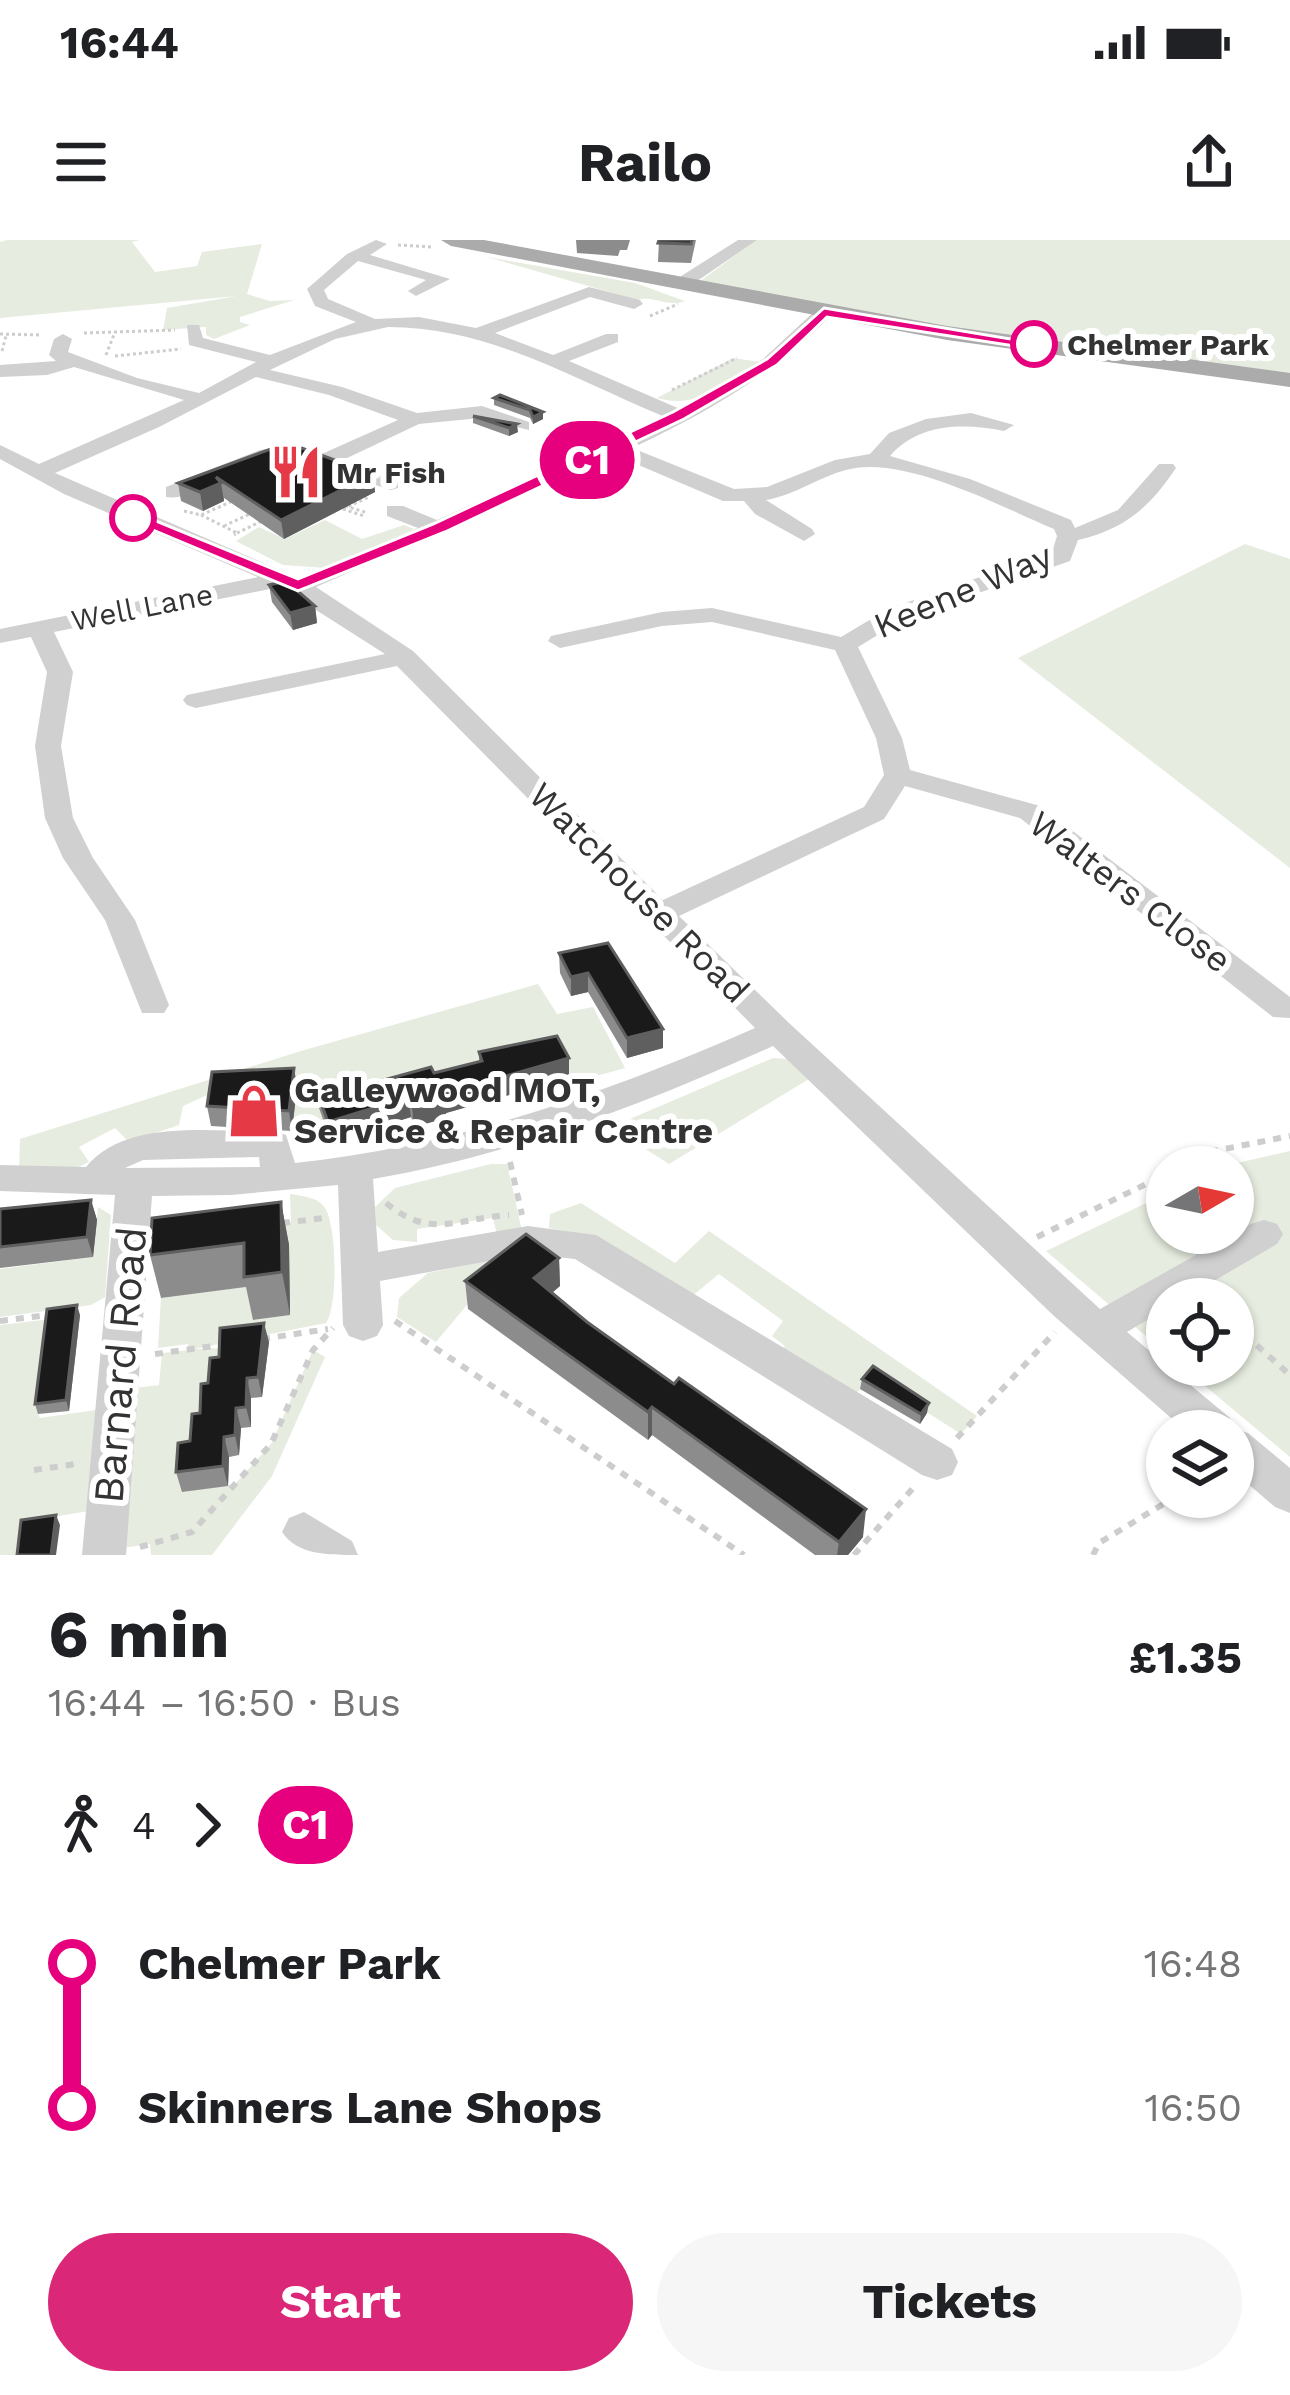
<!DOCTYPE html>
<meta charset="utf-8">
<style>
body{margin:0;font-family:"Work Sans",sans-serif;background:#f6f6f6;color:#202124;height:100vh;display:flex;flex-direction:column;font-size:45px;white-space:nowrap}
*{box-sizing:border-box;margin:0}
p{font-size:39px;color:#757577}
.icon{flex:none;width:66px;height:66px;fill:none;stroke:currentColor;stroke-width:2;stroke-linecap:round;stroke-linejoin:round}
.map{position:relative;height:1315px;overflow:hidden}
.drawer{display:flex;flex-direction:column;background:#fff;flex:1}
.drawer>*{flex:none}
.badge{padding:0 24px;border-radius:39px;font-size:42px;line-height:78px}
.needle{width:78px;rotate:81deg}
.tools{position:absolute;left:1146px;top:906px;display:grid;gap:24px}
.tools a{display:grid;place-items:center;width:108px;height:108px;border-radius:50%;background:#fff;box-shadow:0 3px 9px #0004;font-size:60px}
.map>.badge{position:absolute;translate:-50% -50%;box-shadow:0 0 0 6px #fff}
.legs{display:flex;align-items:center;gap:18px;height:132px;padding:0 48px;font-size:39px}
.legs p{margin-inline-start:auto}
.overview{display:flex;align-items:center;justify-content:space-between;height:204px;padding:0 48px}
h1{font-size:66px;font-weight:700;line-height:90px}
.button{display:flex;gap:24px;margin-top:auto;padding:24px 48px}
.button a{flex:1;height:138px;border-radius:72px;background:#db2777;color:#fff;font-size:48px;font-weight:700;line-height:138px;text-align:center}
.button a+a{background:#f6f6f6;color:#202124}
ul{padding:0 48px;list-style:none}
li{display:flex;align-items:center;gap:42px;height:144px;font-size:45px}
li i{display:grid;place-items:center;width:18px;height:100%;margin:0 15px;background:currentColor}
li i::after{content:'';width:30px;height:30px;margin:-15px;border:9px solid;border-radius:50%;background:#fff}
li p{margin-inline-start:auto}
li:first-child i{background:linear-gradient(#0000 50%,currentColor 0)}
li:last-child i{background:linear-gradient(currentColor 50%,#0000 0)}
.status{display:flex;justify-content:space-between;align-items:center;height:84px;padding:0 60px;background:#fff;direction:ltr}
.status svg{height:33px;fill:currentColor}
header{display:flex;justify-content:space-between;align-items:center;height:156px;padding:0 48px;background:#fff;font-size:54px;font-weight:700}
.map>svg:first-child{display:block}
</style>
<div class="status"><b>16:44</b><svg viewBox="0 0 49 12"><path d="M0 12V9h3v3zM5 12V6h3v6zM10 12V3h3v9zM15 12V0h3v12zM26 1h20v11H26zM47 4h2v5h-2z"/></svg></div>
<header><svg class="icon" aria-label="menu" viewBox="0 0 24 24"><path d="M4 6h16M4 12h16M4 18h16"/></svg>Railo<svg class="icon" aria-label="share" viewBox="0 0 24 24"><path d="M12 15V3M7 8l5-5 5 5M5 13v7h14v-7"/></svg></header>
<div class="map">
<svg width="1290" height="1315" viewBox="0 0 1290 1315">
<rect width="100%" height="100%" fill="#fff"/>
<!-- green -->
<path fill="#e6ecdf" d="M7 0H140L132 2 155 32 197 26 202 12 262 4 247 54 270 61 294 60 240 77V82L250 85 214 99 206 95V87L163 90 167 68 237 56 0 78V2Z
M756 0H1290V136L948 89 699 42Z
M487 17 635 43 685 61C667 68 654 55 637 60Z
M733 118 760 122C726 143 698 170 657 158Z
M325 280 362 299 404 285 414 289 326 328 283 325 236 301 259 287 285 299Z
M1245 304 1290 319V628L1018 418Z
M538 744 557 774 593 767 625 828 571 843 569 838 320 869 324 881 292 891 296 847 216 851 183 866 179 885 129 902 115 888 79 907 89 922 74 929 19 932 20 899 301 811Z
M773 818 788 819 814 836 669 924 611 887Z
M1290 911V1217L1180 1125H1233V1059H1167V1114L1046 1011 1167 953V993H1233V927H1220Z
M491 924H507L522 991 497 995 493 978 417 989V1002L393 1000 376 985 375 967 395 948Z
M290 954C302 956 318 957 325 968 337 986 338 1067 326 1083L194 1109 224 1108 182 1252 235 1244 271 1204 313 1110 325 1117 272 1236 212 1315H151L150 1304 115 1309 127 1149 159 1145 162 1113 189 1110 188 1104 158 1108 161 1058 253 1046 290 1075 220 989 291 982Z
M581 963 675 1023 709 991 977 1176 961 1194 872 1137 844 1166 769 1121 785 1106 772 1096 783 1081 719 1034 686 1061 580 994 549 988 550 974Z
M98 967 111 975 105 1057 91 1065 0 1077V1029L93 1017Z
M507 1017 436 1102 397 1077 399 1058 428 1033Z
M51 1079 38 1174 40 1178 96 1170 89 1271 28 1281 22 1315H0V1085Z"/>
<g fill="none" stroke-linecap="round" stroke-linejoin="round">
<!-- path-far1 -->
<path stroke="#cdcdcd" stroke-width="3" stroke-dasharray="3 3" stroke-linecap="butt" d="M398 5 433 7
M650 76 678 64
M84 93 175 90
M0 94 42 95
M2 111 6 96
M106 115 115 92
M115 116 181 109
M672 150 737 118
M345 266 368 273
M343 269 369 257
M343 269 364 276
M184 271 201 275 235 260
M201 275 237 293 234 295
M224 286 250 274
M237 293 264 280"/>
<!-- path -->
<path stroke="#cdcdcd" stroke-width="6" stroke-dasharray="8 8" stroke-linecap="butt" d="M510 922 522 975
M1182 927 1214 911 1290 896
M386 963C431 1000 458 978 509 975
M282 983 324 978
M1037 997 1167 934
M0 1081 48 1075
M395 1081 744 1315
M1233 1084 1290 1135
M262 1099 328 1089
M155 1114 221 1105
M957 1198 1055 1092
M34 1230 76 1224
M140 1307 192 1292 271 1204 313 1110 333 1088
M854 1315 914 1247
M1093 1315 1099 1303 1175 1257"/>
<!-- minor -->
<path fill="#d0d0d0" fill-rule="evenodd" d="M376 0 387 4 370 15 450 39 416 56 408 51 426 40 358 21 324 50 328 59 375 79 419 77 476 88 589 47 640 60 643 64 634 69 590 57 495 93 553 115 606 94H618V102L569 121 680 169 763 119 818 68H830V76C773 135 706 173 632 208L734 249 767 247 835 220 870 214 889 193 926 179 971 173 1014 185 1004 191C963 183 919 183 890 216L970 239 1071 280 1075 288 1118 270 1159 224H1173L1176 228C1149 268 1125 289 1078 300L1070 321 904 379 858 407 902 498 910 530 1040 566 1290 757V778L1273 777 1020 578 905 546 884 579 679 676 789 783 1100 1069 1251 984 1264 980 1277 984 1283 994 1277 1004 1183 1059H1167V1068L1127 1092 1230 1178 1235 1189 1248 1193 1290 1228V1273L1275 1267 1233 1231V1191H1186L1054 1076 773 806C645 864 512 915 373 939L378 1012 528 986 596 995 952 1209 958 1222 952 1235 937 1240 922 1235 575 1019 528 1014 380 1041 383 1085 377 1096 363 1101 349 1096 343 1085 338 945 231 955 152 956 126 1315H82L115 955 0 951V925L86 927C127 877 215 893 274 891L286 895 295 923C456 906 607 853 755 788L397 426 196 468 187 465 183 460 187 455 385 414 280 347 54 392 73 432 61 506 73 578 93 618 135 680 169 765 164 773H142L105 680 63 618 45 578 35 506 47 432 31 397 0 403V389L258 337 64 254 0 219V205L39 224 184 160 74 127 47 135 0 137V125L56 121 49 115 54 99 63 94 72 99 68 112 137 138 199 153 256 122 189 105 187 85H199L203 98 270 115 356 82 315 66 307 49 347 14ZM388 87C490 87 573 139 665 177L437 280 403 266H387V276L418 288 298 338 55 233 159 187 256 137 329 155 398 180 324 213 281 207 260 210 166 247V257C198 262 244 221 282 220 321 218 355 240 391 250L398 248V240L345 219 419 184 480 178 529 190V182L482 166 417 173 342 147 270 130 335 99ZM615 215 723 261H744L755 274 804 301 815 294 812 289 766 260C795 255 819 237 846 230 903 214 1001 267 1054 289L1057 296 1052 312 888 369 841 397 712 368 662 372 551 396 548 401 560 408 662 386 712 382 835 410 876 498 884 535 864 567 663 660 413 411 316 347ZM259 917 260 927 125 928 143 920Z
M738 0H757L687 48H675V40Z
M304 1272 352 1301 358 1315C328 1315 297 1315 282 1292L289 1278Z"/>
<!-- major -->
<path fill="#ababab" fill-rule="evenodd" d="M441 0H484L947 86 1290 133V147L947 100 451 6Z"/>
</g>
<!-- wall -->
<path fill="#8c8c8c" d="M576 0H630L627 10H620L618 16 577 13Z
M659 0H696L691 23 658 22Z
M494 158 543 172V179L533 184 530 178 494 165Z
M473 176 518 192 509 196 473 183Z
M289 212 373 234 375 252 284 299 224 258V261L203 271 181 261 178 243Z
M269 345 315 366 317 383 293 390 272 362Z
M608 703 663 808 627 818 588 752 571 756 560 733 559 713Z
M479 812 569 838 446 873V878L414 887 411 877 331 902 319 868 316 849H351L434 833 479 822Z
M294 828 297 847 292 891 211 886 207 866Z
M91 960 97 980 93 1017 0 1028V969Z
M281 962 289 1005 290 1075 253 1080 246 1047 161 1058 150 1015Z
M559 1018 560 1046 552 1053 863 1297 848 1315H815L652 1195 648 1200 468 1069 465 1041Z
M80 1075 69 1171 38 1174 35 1164Z
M269 1102 262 1157 251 1158V1187L241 1188 239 1215 229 1217 228 1246 182 1252 176 1232 190 1201 219 1117Z
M862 1139 927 1173 920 1184 860 1149Z"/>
<!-- shaded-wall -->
<path fill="#5f5f5f" d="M543 172V179L533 184V177Z
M517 184 518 192 509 196V188Z
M373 234 375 252 284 299 281 280Z
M221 243 224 261 203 271 200 252Z
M315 366 317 383 293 390 290 373Z
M588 733V752L571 756V737Z
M663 789V808L627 818V798Z
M569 818V838L446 873V878L414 887 412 867 442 854Z
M294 828 297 847 292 891 289 871Z
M408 857 411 877 331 902 328 882Z
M91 960 97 980 93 1017 87 997Z
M281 962 289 1005 290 1075 282 1032Z
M559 1018 560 1046 536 1066 534 1038Z
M77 1065 80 1075 69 1171 66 1160Z
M264 1083 269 1102 262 1157 258 1137Z
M247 1138 251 1158V1187L246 1167Z
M929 1163 927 1173 920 1184 921 1174Z
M652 1167V1195L648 1200V1172Z
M236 1168 241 1188 239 1215 235 1195Z
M224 1197 229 1217 228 1246 223 1226Z
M866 1269 863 1297 848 1315H837L839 1302Z
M56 1275 60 1285 56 1315H51Z"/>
<!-- building -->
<path fill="#1a1a1a" stroke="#5f5f5f" stroke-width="3" d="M659 0H692L691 4 658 3Z
M500 155 543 172 533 177 530 170 494 158Z
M473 176 517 184 509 188Z
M276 207 289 212 302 208 373 234 281 280 216 237 221 243 200 252 178 243Z
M286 341 315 366 290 373 269 345Z
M608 703 663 789 627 798 588 733 571 737 559 713Z
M557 796 569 818 442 854 444 858 412 867 408 857 328 882 316 849 349 840 351 849 431 827 434 833 482 821 479 812Z
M294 828 289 871 207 866 212 832Z
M91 960 87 997 0 1007V969Z
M281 962 282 1032 244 1037V1003L150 1015 152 978Z
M526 994 559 1018 534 1038 587 1082 674 1144 679 1138 866 1269 839 1302 652 1167 648 1172 465 1041Z
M77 1065 66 1160 35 1164 47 1069Z
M264 1083 258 1137 247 1138 246 1167 236 1168 235 1195 224 1197 223 1226 176 1232 178 1203 190 1201 192 1174 200 1173 201 1144 208 1143 210 1118 219 1117 220 1088Z
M873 1126 929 1163 921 1174 862 1139Z
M56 1275 51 1315H17L21 1280Z"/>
<!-- line-1 -->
<path fill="#e6007e" stroke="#fff" stroke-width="3" d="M824 68 1041 104 1034 109 827 77 777 125 684 179 445 292 298 351 124 278 139 274 298 339 433 284 673 172 767 119Z"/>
<!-- icons -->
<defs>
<symbol id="restaurant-bare" viewBox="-9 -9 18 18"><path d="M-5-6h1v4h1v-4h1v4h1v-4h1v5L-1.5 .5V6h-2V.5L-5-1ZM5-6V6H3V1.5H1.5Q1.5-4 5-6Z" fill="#e63946" stroke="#fff" stroke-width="2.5" paint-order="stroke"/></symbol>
<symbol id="shop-bare" viewBox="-9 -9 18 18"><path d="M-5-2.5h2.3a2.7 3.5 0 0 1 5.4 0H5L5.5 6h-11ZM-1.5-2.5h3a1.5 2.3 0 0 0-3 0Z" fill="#e63946" stroke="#fff" stroke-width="2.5" paint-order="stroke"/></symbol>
</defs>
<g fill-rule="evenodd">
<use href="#restaurant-bare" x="258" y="194" width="76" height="76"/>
<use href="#shop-bare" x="216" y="833" width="76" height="76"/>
</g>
<!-- markers -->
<g fill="#fff" stroke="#e6007e" stroke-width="6">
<circle cx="1034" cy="104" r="21"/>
<circle cx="133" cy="278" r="21"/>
</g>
<g text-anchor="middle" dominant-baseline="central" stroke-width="12" stroke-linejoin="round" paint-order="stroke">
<!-- far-stop labels -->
<g font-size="30" font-weight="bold" fill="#333" stroke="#fff" text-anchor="start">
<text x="1067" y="104">Chelmer Park</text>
</g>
<!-- far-poi labels -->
<g font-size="30" font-weight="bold" fill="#333" stroke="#fff" text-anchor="start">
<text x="336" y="232">Mr Fish</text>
</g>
<!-- far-street labels -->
<g font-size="30" fill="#333" stroke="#fff">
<text transform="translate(142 367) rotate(-11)">Well Lane</text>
</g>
<!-- street labels -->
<g font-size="36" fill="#333" stroke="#fff">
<text transform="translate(963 351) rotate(-23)">Keene Way</text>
<text transform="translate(1130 652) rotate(37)">Walters Close</text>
<text transform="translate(639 653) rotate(45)">Watchouse Road</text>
</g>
<!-- poi labels -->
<g font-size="36" font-weight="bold" fill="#333" stroke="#fff" text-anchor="start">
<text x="294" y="850">Galleywood MOT,<tspan x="294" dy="41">Service &amp; Repair Centre</tspan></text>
</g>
<!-- near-street labels -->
<g font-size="42" fill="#333" stroke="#fff">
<text transform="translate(120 1125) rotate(-85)">Barnard Road</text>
</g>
</g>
</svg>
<div class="tools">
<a><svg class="needle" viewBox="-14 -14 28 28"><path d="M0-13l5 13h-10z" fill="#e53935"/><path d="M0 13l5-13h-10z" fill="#757577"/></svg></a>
<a><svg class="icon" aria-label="locate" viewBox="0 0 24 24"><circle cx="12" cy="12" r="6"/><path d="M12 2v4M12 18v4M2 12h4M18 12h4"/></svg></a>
<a><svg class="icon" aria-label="layers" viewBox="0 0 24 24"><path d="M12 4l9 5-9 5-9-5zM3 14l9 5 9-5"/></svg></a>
</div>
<b class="badge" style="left:587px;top:220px;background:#e6007e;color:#fff">C1</b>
</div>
<section class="drawer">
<div class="overview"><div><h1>6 min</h1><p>16:44 – 16:50 · Bus</p></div><b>£1.35</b></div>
<div class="legs"><svg class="icon" aria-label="walk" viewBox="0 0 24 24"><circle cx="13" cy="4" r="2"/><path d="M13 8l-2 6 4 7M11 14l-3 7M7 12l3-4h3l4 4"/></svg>4<svg class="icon" aria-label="forward" viewBox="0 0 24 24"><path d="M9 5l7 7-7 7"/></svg><b class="badge" style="background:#e6007e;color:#fff">C1</b></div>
<ul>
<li><i style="color:#e6007e"></i><b>Chelmer Park</b><p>16:48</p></li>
<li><i style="color:#e6007e"></i><b>Skinners Lane Shops</b><p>16:50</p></li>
</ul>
<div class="button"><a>Start</a><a>Tickets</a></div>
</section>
